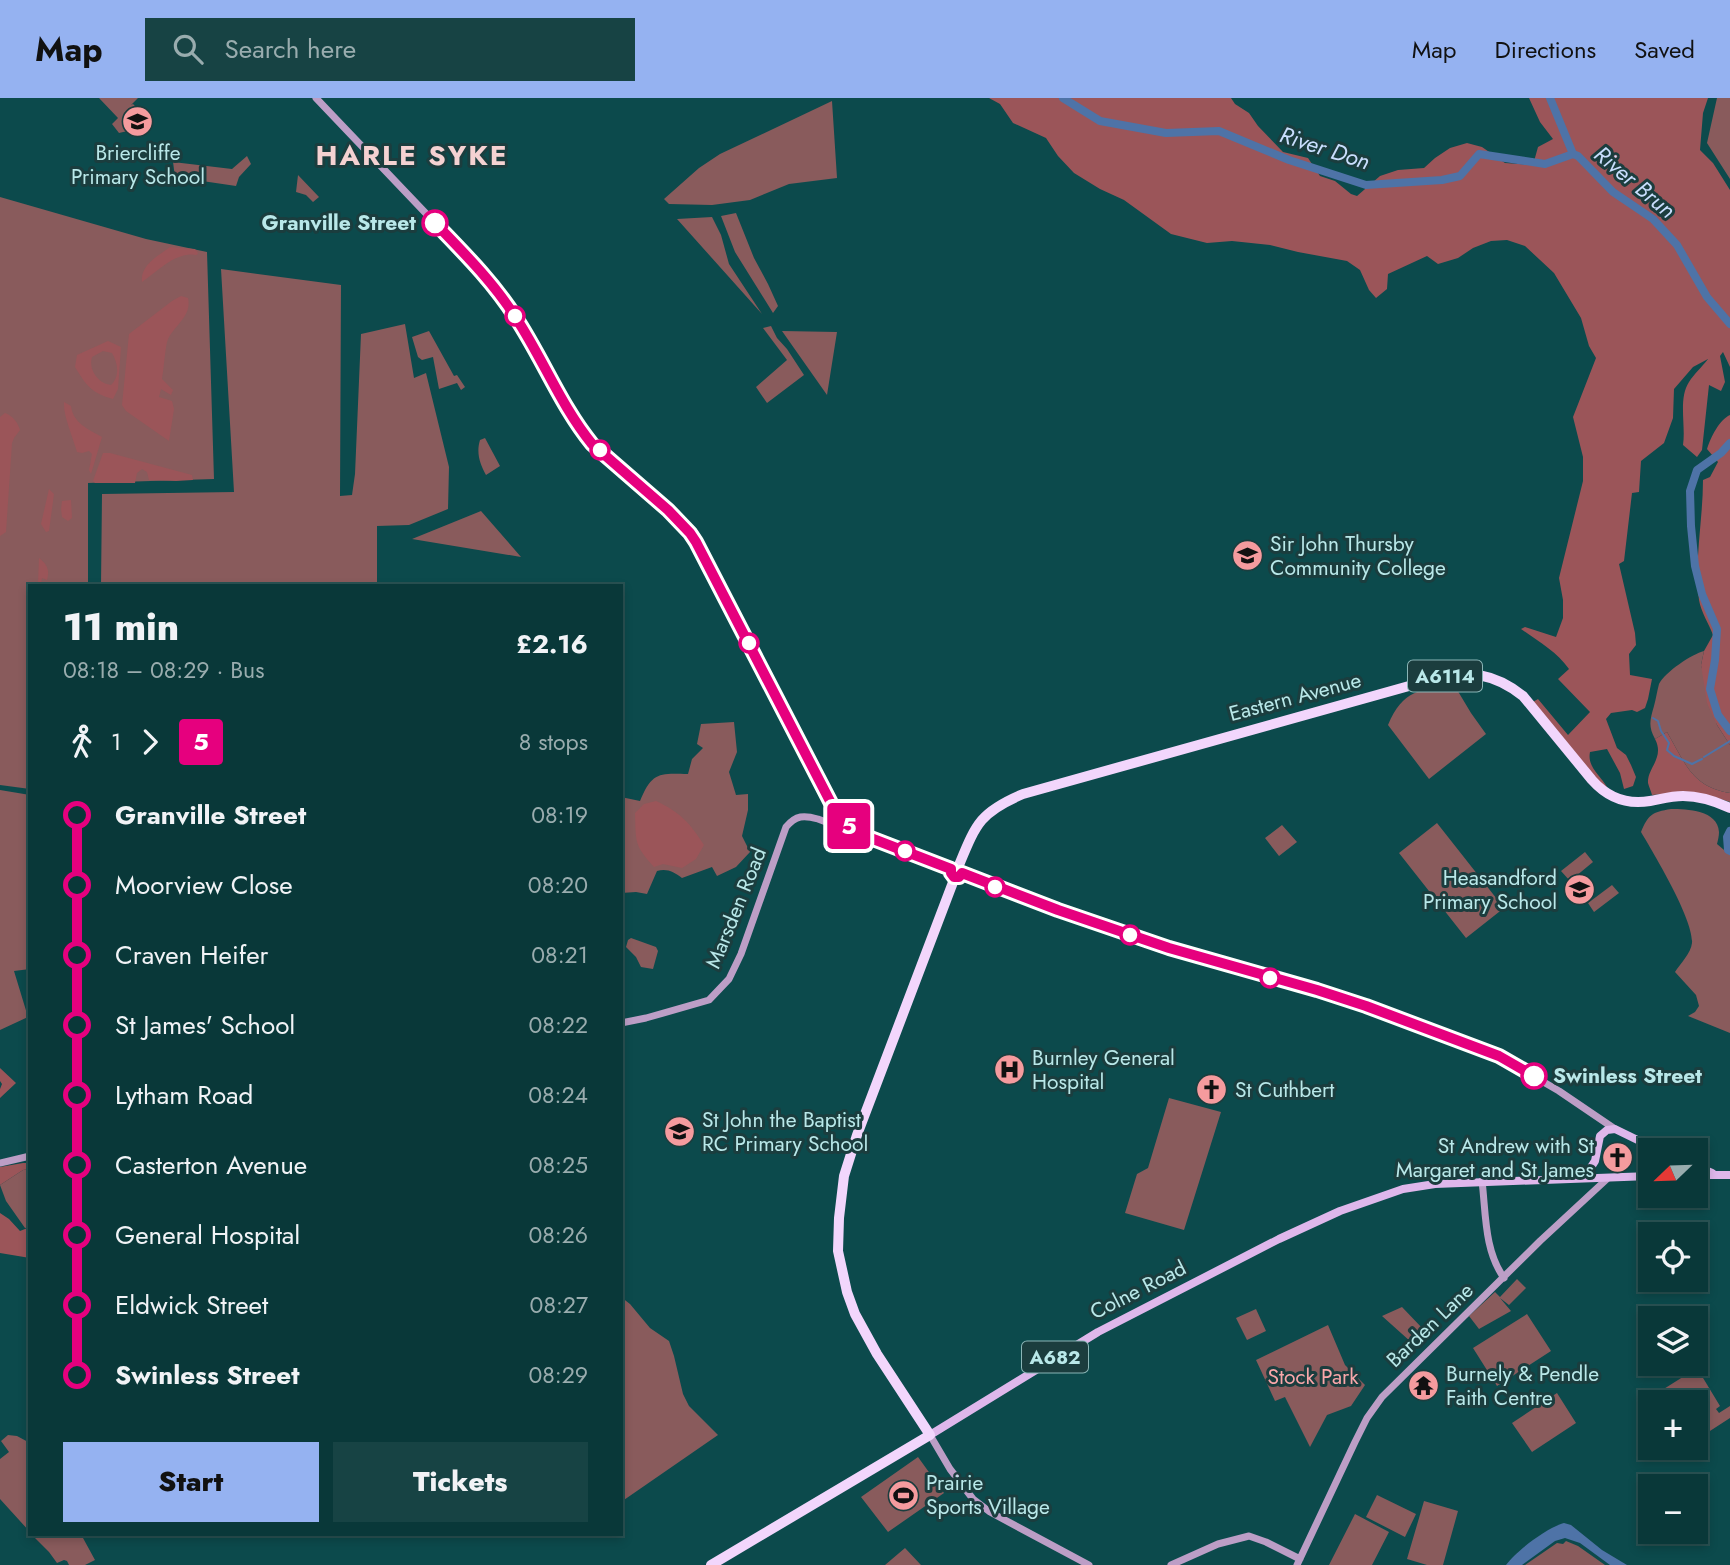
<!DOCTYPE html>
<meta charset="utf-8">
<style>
body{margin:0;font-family:Jost,sans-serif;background:#174344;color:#f1f3f6;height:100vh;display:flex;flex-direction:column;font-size:26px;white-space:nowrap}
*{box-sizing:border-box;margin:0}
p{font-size:23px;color:#99acae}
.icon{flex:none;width:38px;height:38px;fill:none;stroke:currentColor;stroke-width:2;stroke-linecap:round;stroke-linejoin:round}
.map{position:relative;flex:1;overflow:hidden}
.panel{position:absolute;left:28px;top:486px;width:595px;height:952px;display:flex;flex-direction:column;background:#093839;border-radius:0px;box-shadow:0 4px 10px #0003,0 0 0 2px #295253}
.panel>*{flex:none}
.badge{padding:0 14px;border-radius:5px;font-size:24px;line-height:46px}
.needle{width:46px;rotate:247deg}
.controls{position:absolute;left:1638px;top:1040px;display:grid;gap:14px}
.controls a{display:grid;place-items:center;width:70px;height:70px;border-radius:0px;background:#093839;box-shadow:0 4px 10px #0003,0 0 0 2px #295253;font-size:35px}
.map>.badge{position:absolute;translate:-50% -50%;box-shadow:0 0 0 4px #fff}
.legs{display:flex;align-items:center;gap:10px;height:77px;padding:0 35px;font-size:23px}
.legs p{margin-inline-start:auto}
.summary{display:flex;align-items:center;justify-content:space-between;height:119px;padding:0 35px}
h1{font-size:38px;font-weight:800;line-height:52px}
.action{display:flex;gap:14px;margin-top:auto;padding:14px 35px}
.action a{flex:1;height:80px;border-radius:0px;background:#95b2f1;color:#111;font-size:28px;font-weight:800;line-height:80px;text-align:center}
.action a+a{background:#174344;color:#f1f3f6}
ul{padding:0 35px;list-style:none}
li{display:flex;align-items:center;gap:24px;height:70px;font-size:26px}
li i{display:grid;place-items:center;width:10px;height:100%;margin:0 9px;background:currentColor}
li i::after{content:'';width:18px;height:18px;margin:-9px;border:5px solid;border-radius:50%;background:#093839}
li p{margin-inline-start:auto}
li:first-child i{background:linear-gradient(#0000 50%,currentColor 0)}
li:last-child i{background:linear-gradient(currentColor 50%,#0000 0)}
header{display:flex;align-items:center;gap:42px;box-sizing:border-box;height:98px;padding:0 35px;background:#95b2f1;color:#111}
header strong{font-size:33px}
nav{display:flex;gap:38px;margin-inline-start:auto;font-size:24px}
.search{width:490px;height:63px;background:#174344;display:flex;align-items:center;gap:18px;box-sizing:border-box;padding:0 24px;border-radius:0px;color:#99acae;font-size:26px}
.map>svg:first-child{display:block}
</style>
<header>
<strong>Map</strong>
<div class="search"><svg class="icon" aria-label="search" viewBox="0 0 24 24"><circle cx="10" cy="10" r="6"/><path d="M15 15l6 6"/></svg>Search here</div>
<nav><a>Map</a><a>Directions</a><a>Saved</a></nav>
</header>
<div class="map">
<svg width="1730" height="1467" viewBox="0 0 1730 1467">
<rect width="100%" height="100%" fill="#0c4a4c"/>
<!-- green -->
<path fill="#895b5c" d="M99 0H138L131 7 133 6 142 15 136 21 139 25 132 32 119 35 112 26 118 20Z
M1717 0H1730V81L1707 45Z
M832 3 837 80 789 86 750 102 712 107 669 106 664 101 699 70 720 56Z
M247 58 251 66 239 79 236 88 175 79 173 64 232 71Z
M298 77 319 99 313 104 306 97 296 94Z
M0 99 146 141 207 154 214 381 88 385V488H30V691L0 687Z
M736 115 754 160 768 186 778 208 773 215 735 154 721 118Z
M712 119 721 137 729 166 762 216 677 121Z
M221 171 341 187 340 398 352 397 355 376 361 236 405 226 414 280 426 275 449 369 448 411 409 427 377 428V488H101L102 396 234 394Z
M771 228 777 240 787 251 804 277 767 305 756 289 787 262 763 230Z
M429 233 454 278 457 277 465 289 461 292 457 285 439 291 433 259 422 262 418 259 412 239Z
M782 233 837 234 827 297Z
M485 340 500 368 486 377C480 366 476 355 480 342Z
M481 413 521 459 412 441Z
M1704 553 1701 567 1717 627 1730 647V695C1692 689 1685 665 1667 634L1655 641C1648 628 1650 622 1654 608 1656 601 1657 593 1659 586 1665 574 1692 556 1704 553Z
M1453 585 1471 615 1486 636 1429 681 1388 627C1403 591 1420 593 1453 585Z
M734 624 737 654 729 674 736 697 748 696V712L742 738 750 754 736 769 717 778 712 769 682 780C674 774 667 770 657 773L647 796 636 794 621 795V699L640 703C652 674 659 675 688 676L692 661 703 650 697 646 701 626Z
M0 692 30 697V871L14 873 28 919 0 932Z
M1671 711C1687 711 1718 712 1719 734 1719 738 1718 742 1717 746L1730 757V935L1688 918 1695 914 1699 908 1696 897 1675 874C1680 866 1691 855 1692 845 1694 822 1654 756 1641 734 1648 717 1652 714 1671 711Z
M1437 725 1504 810 1466 840 1399 755Z
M1282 727 1297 744 1279 758 1265 740Z
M1585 754 1593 764 1570 783 1561 773Z
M1612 787 1619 795 1594 814 1588 805Z
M631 840 656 849 658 853 653 871 641 869 636 859 626 849 628 842Z
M1169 1000 1221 1014 1184 1132 1125 1115 1137 1076 1148 1070Z
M30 1071V1129L25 1130 6 1103 0 1087 23 1072Z
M1517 1181 1526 1190 1509 1207 1500 1200 1511 1213 1479 1231 1469 1218 1495 1194 1500 1199Z
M621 1199 630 1206 650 1230 669 1243 674 1258 683 1296 689 1308 718 1337 621 1404Z
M1402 1209 1424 1232 1411 1244 1382 1218Z
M1256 1211 1266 1233 1247 1242 1236 1220Z
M1527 1216 1551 1253 1497 1288 1473 1250Z
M1328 1227 1345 1267 1365 1287 1351 1308 1327 1317 1310 1349 1285 1299 1275 1303 1256 1262Z
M1697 1270 1720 1308 1716 1311 1719 1315 1730 1308V1320L1696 1342V1304H1667L1659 1294Z
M1557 1295 1576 1325 1532 1354 1512 1325Z
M8 1337 17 1338 30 1345V1434L0 1401V1361L9 1354 1 1343Z
M918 1359 944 1395 888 1434 861 1399Z
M1377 1397 1416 1416 1405 1439 1366 1419Z
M1424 1403 1458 1413 1443 1467H1427L1407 1461Z
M1355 1416 1389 1434 1372 1467H1329Z
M32 1437H83V1440L95 1462 85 1467H69L67 1463 64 1462 57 1465 49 1454Z
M1566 1443 1578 1448 1605 1467H1525L1557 1445 1563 1446Z
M905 1450 921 1467H885Z"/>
<!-- forest -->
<path fill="#9b5559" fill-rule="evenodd" d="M989 0H1231L1235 6 1249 15 1258 28 1283 54 1308 60 1320 78 1335 83 1351 96 1357 98 1380 78 1398 72 1424 70 1435 60 1450 50 1467 45 1482 49 1505 65 1533 67 1538 49 1553 41 1540 24 1529 0H1708L1703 15 1700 52 1713 65 1730 92V269L1723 254 1720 258 1725 284 1721 293 1709 287 1702 352 1697 359 1683 347C1686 327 1678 301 1689 284 1694 276 1702 269 1708 261L1693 269 1674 291 1673 320 1664 345 1641 363 1639 394 1632 395 1624 463 1619 466 1635 535 1636 547 1629 556 1630 577 1652 581 1648 601 1645 610 1637 614 1632 612 1611 615 1606 621 1617 650 1626 657 1631 667 1636 679 1633 688 1624 691 1620 675 1607 651 1590 654C1587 669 1600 677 1607 689L1601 688 1533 604 1538 601 1568 637 1590 614 1558 581 1569 571C1557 554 1538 543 1521 531L1525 529 1556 539 1563 520V502L1559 480 1583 383V359L1573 319 1596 260 1589 248 1581 220 1554 175 1525 148 1507 142 1491 143 1473 150 1458 160 1438 166 1427 158 1388 176 1387 191 1376 200 1369 192 1360 172 1347 163 1298 154 1270 147 1232 143 1207 145 1171 136 1124 102 1100 91 1074 75 1058 58 1046 40 1013 25 1000 6Z
M170 149 195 151 198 155 197 157C176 153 158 173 142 184 140 167 158 158 170 149Z
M181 198 188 200C192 218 175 227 168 241 165 249 164 271 162 281L173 292 171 297 161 291 159 299 172 303 174 311 169 343 126 313 122 307 129 236 172 203Z
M108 243 121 249 118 291 113 301C91 295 86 287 75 269L77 257ZM103 253 112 255C118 265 120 279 111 287 98 286 88 271 92 259Z
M64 304 71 308C73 325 88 331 102 339L91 376 89 372 92 356 89 353 82 355 77 354C73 339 63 318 64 304Z
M5 315C13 318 18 325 20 332L14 340 12 345 6 434 0 438V319Z
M1730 317V647L1717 627 1707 605 1701 567 1704 553 1713 537C1709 526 1701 514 1699 502 1694 462 1703 422 1703 382L1710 379 1718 364 1707 351C1711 339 1719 322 1730 317Z
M103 355H110L192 377 193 382 176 383 149 382 147 374 142 371 137 375 135 385H95L93 383Z
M49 391 54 396 49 433 46 434 41 426Z
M71 402 72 420 68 423 62 419 61 411 62 403Z
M39 460C47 466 50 472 47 482L42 480 41 486H38Z
M1667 634C1685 665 1692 689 1730 695V704C1700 694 1683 694 1652 697 1651 693 1649 689 1648 685 1647 670 1665 660 1655 641Z
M656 703C680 714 690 725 704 747L696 761 682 770 663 766 654 769C634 747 636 744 635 715L644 706Z
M0 970 16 985 0 1000V991L2 986 0 983Z
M23 1065H30V1071L23 1072 0 1087V1069Z
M0 1115 9 1121 20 1133 30 1129V1160L0 1155Z"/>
<!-- water -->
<path fill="#4e73a7" d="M1564 1425 1571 1427 1602 1452 1627 1467H1610L1580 1445 1565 1440 1555 1443 1522 1467H1506C1516 1453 1548 1429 1564 1425Z"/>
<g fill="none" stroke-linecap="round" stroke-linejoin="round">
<!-- stream -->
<path stroke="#4e73a7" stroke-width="2" d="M1653 620 1658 623 1661 633 1669 645 1667 652 1674 658 1692 666 1702 661
M1704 659 1730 643"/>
<!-- river -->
<path stroke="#4e73a7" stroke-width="8" d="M1063 0 1100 23 1166 35 1219 33 1289 62 1366 87 1442 82 1460 78 1479 56 1545 66 1573 56
M1550 0 1573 56 1578 58 1613 94 1653 121 1677 147 1707 199 1730 226
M1730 345 1721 355 1697 372 1690 393 1691 428 1695 468 1702 496 1717 531 1715 562 1710 591 1718 617 1730 633
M1730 733 1727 739 1728 752 1730 753"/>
<!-- secondary -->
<path stroke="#bc9ec6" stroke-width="7" d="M316 0 456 147 503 200 517 221 568 312 592 346 668 412 689 434 756 558 832 707 841 720 855 734
M962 775 1045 808 1112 831 1212 863 1317 892 1423 929 1499 958 1559 993 1615 1031
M621 925 646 920 709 902 729 881 741 856 786 729C796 717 804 717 818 721L951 771
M0 1065 30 1058
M1482 1083C1486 1115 1484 1152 1504 1180
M930 1337 950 1371 973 1401 990 1414 1089 1467
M1171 1467 1218 1446 1249 1438 1266 1444 1300 1461
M1297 1467 1355 1344 1367 1320 1382 1299 1540 1143 1608 1080"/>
<!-- primary -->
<path stroke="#deb7eb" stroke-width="8" d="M1696 1068 1712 1075
M1696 1077H1730
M1584 1080 1595 1063 1600 1038 1607 1032 1615 1031 1658 1052
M930 1337 1098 1234 1279 1141 1340 1113 1403 1091 1435 1086 1650 1078"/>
<!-- highway -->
<path stroke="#f2d6fc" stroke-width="10" d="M959 767C976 726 980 714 1023 696L1434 581C1469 572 1494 575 1523 598L1592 682C1608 700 1627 707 1650 703 1661 701 1672 698 1683 698 1700 698 1715 703 1730 710
M711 1467 930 1337 877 1256 855 1216 847 1194 838 1153 839 1120 844 1078 857 1037 955 779"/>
</g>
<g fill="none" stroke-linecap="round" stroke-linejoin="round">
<defs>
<path id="line-1" d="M435 125C464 155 494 185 516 220 543 261 561 308 592 346L668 412 690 435 696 444 832 707 842 720 855 734 951 771V775L954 779H959L962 775 1058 812 1169 850 1317 892 1366 908 1499 958 1534 978"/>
</defs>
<!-- line-1 casing -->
<use href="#line-1" stroke="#fff" stroke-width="16"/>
<!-- line-1 -->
<use href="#line-1" stroke="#e6007e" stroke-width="10"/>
</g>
<!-- icons -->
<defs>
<symbol id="school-disc" viewBox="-11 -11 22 22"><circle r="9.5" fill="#f59b9e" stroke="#1b3d3e"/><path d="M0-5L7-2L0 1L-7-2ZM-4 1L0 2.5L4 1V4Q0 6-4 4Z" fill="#111"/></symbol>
<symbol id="hospital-disc" viewBox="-11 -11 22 22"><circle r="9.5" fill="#f59b9e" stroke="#1b3d3e"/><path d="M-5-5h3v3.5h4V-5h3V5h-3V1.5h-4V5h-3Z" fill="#111"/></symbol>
<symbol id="church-disc" viewBox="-11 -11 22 22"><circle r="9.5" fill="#f59b9e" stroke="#1b3d3e"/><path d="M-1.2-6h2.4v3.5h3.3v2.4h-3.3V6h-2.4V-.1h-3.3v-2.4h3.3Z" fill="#111"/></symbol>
<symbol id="temple-disc" viewBox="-11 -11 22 22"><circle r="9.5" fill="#f59b9e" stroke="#1b3d3e"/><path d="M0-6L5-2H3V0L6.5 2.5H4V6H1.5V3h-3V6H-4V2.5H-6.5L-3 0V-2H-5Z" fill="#111"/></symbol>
<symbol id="stadium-disc" viewBox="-11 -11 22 22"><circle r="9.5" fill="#f59b9e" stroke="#1b3d3e"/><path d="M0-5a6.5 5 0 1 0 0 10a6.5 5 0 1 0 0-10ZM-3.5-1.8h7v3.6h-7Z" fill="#111"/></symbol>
</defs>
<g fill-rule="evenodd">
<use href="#school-disc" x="120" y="6" width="35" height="35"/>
<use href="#school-disc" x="1230" y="440" width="35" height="35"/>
<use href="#school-disc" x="1562" y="774" width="35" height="35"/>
<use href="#hospital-disc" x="992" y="954" width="35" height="35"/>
<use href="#church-disc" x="1194" y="974" width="35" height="35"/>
<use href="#school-disc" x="662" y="1016" width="35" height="35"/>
<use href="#church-disc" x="1600" y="1042" width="35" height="35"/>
<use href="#temple-disc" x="1406" y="1270" width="35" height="35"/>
<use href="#stadium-disc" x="886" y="1380" width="35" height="35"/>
</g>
<!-- markers -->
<g fill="#fff" stroke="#e6007e" stroke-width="3.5">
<circle cx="435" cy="125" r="12"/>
<circle cx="515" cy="218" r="9"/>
<circle cx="600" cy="352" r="9"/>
<circle cx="749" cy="545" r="9"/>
<circle cx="905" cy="753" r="9"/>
<circle cx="995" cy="789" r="9"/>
<circle cx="1130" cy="837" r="9"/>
<circle cx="1270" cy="880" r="9"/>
<circle cx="1534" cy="978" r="12"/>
</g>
<g text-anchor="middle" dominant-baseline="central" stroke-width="6" stroke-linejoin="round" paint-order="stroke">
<!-- shield labels -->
<g fill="#1b3d3e" stroke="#8ab5b6" stroke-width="2">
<rect x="1408" y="562.5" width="74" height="31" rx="5"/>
<rect x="1022" y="1243.5" width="66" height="31" rx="5"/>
</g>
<g font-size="19" font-weight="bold" fill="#b9e8e9">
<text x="1445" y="578">A6114</text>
<text x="1055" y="1259">A682</text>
</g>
<!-- poi labels -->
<g font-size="21" fill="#b9e8e9" stroke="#1b3d3e" text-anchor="start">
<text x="138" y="55" text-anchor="middle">Briercliffe<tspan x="138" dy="24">Primary School</tspan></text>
<text x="1270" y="446">Sir John Thursby<tspan x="1270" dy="24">Community College</tspan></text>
<text x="1557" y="780" text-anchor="end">Heasandford<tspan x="1557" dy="24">Primary School</tspan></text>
<text x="1032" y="960">Burnley General<tspan x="1032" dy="24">Hospital</tspan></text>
<text x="1235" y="992">St Cuthbert</text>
<text x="702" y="1022">St John the Baptist<tspan x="702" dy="24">RC Primary School</tspan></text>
<text x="1594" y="1048" text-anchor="end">St Andrew with St<tspan x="1594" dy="24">Margaret and St James</tspan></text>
<text x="1446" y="1276">Burnely &amp; Pendle<tspan x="1446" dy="24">Faith Centre</tspan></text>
<text x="926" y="1385">Prairie<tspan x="926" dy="24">Sports Village</tspan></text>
</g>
<!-- stop labels -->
<g font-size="21" font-weight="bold" fill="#b9e8e9" stroke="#1b3d3e" text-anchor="end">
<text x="416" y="125">Granville Street</text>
<text x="1553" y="978" text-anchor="start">Swinless Street</text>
</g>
<!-- street labels -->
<g font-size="21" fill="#b9e8e9" stroke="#1b3d3e">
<text transform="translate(1295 599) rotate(-15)">Eastern Avenue</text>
<text transform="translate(736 810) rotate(-68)">Marsden Road</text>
<text transform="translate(1138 1192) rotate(-27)">Colne Road</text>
<text transform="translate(1430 1227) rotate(-44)">Barden Lane</text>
</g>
<!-- park labels -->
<g font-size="21" fill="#faa7aa" stroke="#1b3d3e">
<text x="1313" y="1279">Stock Park</text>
</g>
<!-- water labels -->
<g font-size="23" font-style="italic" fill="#c9defd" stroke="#1b3d3e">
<text transform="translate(1325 50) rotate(18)">River Don</text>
<text transform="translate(1635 84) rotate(40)">River Brun</text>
</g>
<!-- district labels -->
<g font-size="28" font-weight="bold" letter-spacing="2" fill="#f5d2d2" stroke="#1b3d3e">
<text x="412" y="57">HARLE SYKE</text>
</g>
</g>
</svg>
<div class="controls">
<a><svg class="needle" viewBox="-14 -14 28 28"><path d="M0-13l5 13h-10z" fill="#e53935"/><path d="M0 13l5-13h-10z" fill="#99acae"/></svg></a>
<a><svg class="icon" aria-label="locate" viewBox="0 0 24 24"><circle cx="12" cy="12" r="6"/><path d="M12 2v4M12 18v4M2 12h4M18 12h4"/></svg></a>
<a><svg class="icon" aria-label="layers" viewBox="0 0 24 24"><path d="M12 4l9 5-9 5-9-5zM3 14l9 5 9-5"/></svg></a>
<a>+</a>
<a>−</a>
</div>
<b class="badge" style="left:849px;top:728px;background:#e6007e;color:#fff">5</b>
<section class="panel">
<div class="summary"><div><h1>11 min</h1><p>08:18 – 08:29 · Bus</p></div><b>£2.16</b></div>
<div class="legs"><svg class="icon" aria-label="walk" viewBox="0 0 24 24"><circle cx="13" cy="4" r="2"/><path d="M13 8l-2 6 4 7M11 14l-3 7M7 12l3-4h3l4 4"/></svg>1<svg class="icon" aria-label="forward" viewBox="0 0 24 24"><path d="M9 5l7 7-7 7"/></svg><b class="badge" style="background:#e6007e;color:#fff">5</b><p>8 stops</p></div>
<ul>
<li><i style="color:#e6007e"></i><b>Granville Street</b><p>08:19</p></li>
<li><i style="color:#e6007e"></i><span>Moorview Close</span><p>08:20</p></li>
<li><i style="color:#e6007e"></i><span>Craven Heifer</span><p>08:21</p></li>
<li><i style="color:#e6007e"></i><span>St James' School</span><p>08:22</p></li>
<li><i style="color:#e6007e"></i><span>Lytham Road</span><p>08:24</p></li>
<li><i style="color:#e6007e"></i><span>Casterton Avenue</span><p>08:25</p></li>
<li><i style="color:#e6007e"></i><span>General Hospital</span><p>08:26</p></li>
<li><i style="color:#e6007e"></i><span>Eldwick Street</span><p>08:27</p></li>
<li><i style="color:#e6007e"></i><b>Swinless Street</b><p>08:29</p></li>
</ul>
<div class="action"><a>Start</a><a>Tickets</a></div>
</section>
</div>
